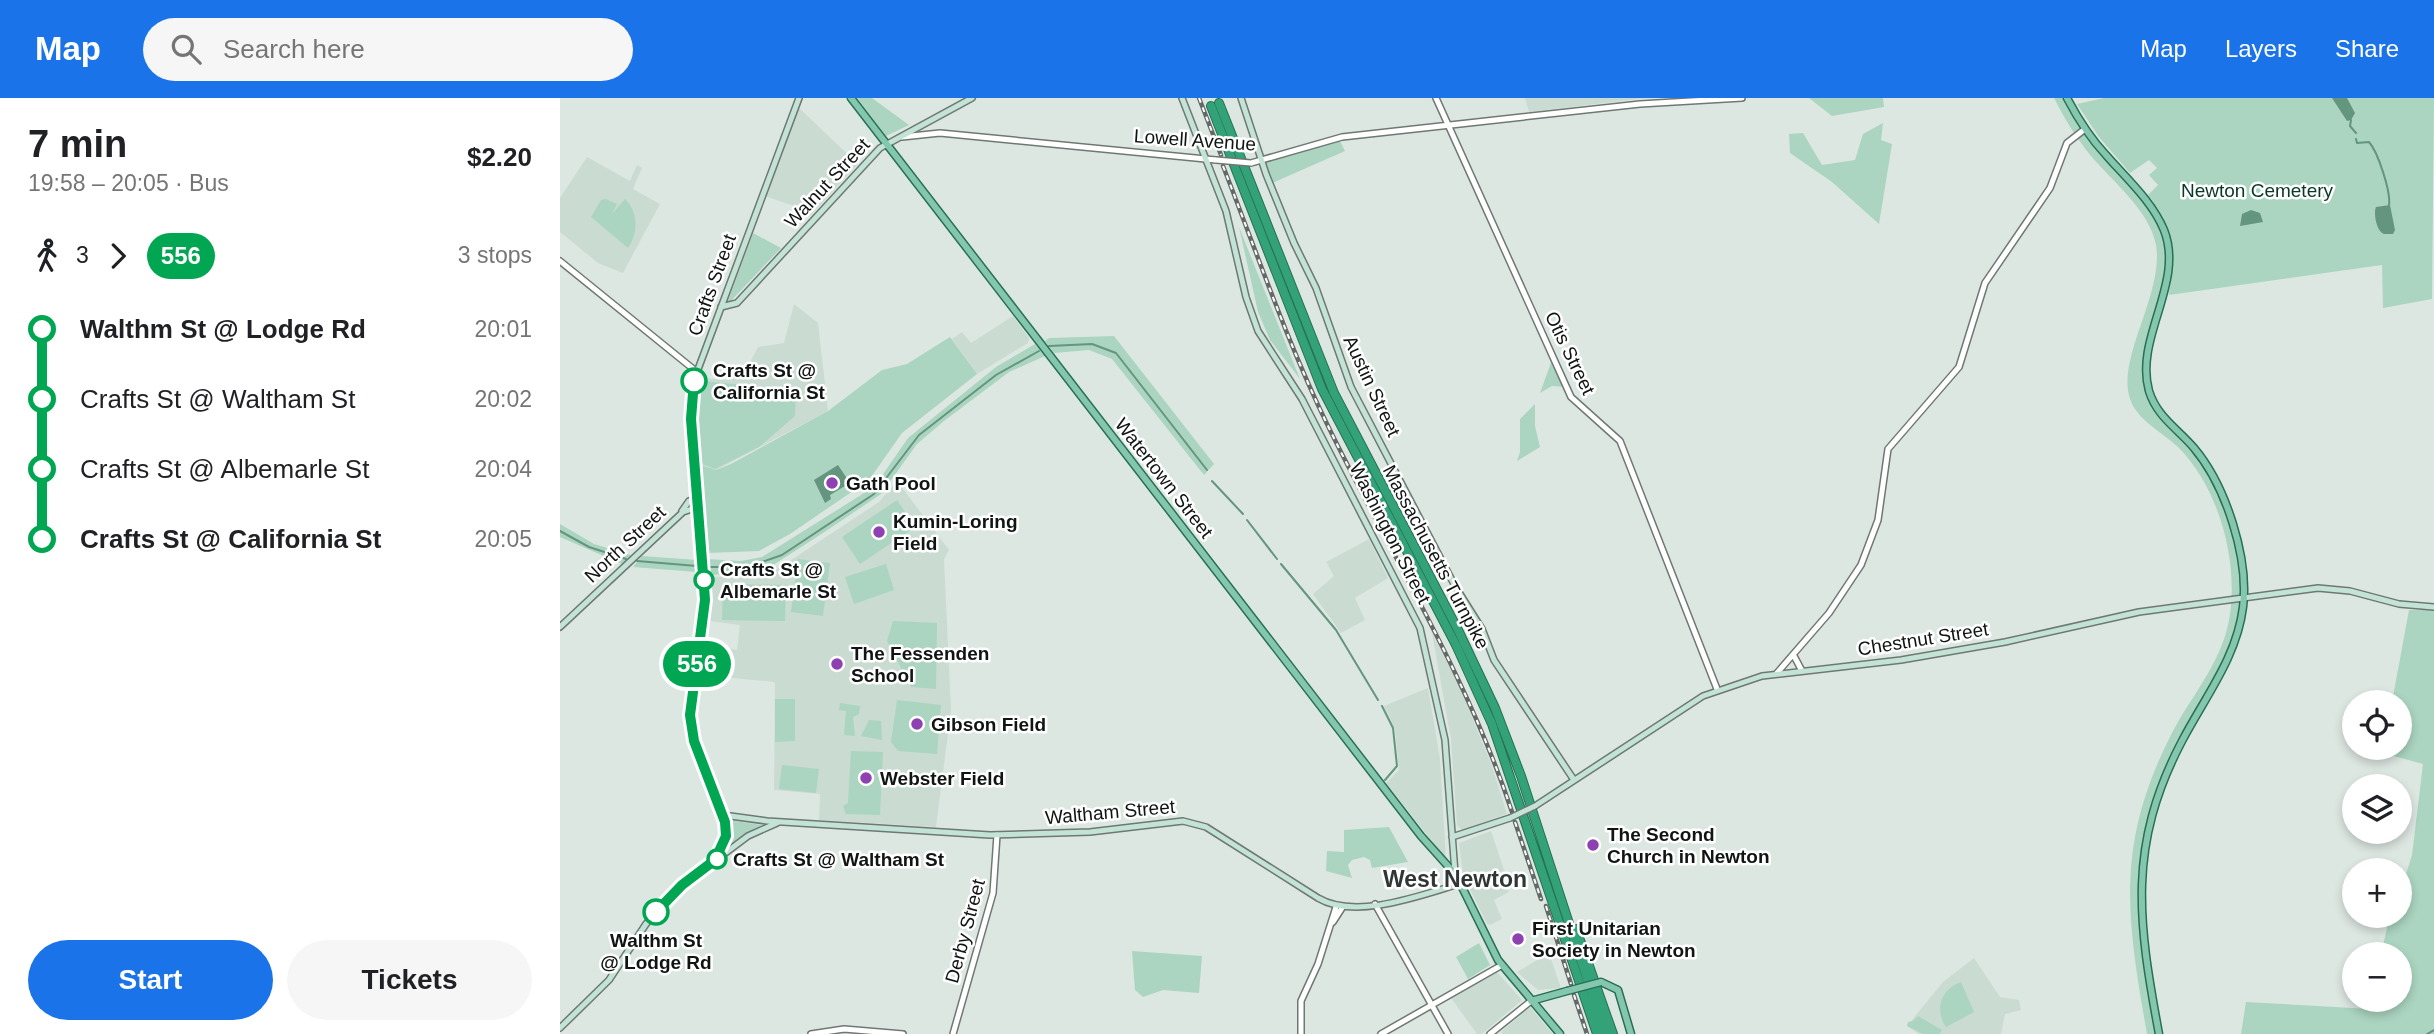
<!DOCTYPE html>
<meta charset="utf-8">
<style>
body{margin:0;font-family:Helvetica,sans-serif;background:#f6f6f6;color:#202124;height:100vh;display:flex;flex-direction:column;font-size:26px;white-space:nowrap}
*{box-sizing:border-box;margin:0}
p{font-size:23px;color:#757577}
.icon{flex:none;width:38px;height:38px;fill:none;stroke:currentColor;stroke-width:2;stroke-linecap:round;stroke-linejoin:round}
.map{position:relative;flex:1;overflow:hidden}
.sheet{display:flex;flex-direction:column;background:#fff;width:560px}
.sheet>*{flex:none}
.badge{padding:0 14px;border-radius:23px;font-size:24px;line-height:46px}
.tools{position:absolute;left:1782px;top:592px;display:grid;gap:14px}
.tools a{display:grid;place-items:center;width:70px;height:70px;border-radius:50%;background:#fff;box-shadow:0 4px 10px #0003;font-size:35px}
.map>.badge{position:absolute;translate:-50% -50%;box-shadow:0 0 0 4px #fff}
.legs{display:flex;align-items:center;gap:10px;height:77px;padding:0 28px;font-size:23px}
.legs p{margin-inline-start:auto}
.overview{display:flex;align-items:center;justify-content:space-between;height:119px;padding:0 28px}
h1{font-size:38px;font-weight:800;line-height:52px}
.primary-button{display:flex;gap:14px;margin-top:auto;padding:14px 28px}
.primary-button a{flex:1;height:80px;border-radius:42px;background:#1a73e8;color:#fff;font-size:28px;font-weight:800;line-height:80px;text-align:center}
.primary-button a+a{background:#f6f6f6;color:#202124}
ul{padding:0 28px;list-style:none}
li{display:flex;align-items:center;gap:24px;height:70px;font-size:26px}
li i{display:grid;place-items:center;width:10px;height:100%;margin:0 9px;background:currentColor}
li i::after{content:'';width:18px;height:18px;margin:-9px;border:5px solid;border-radius:50%;background:#fff}
li p{margin-inline-start:auto}
li:first-child i{background:linear-gradient(#0000 50%,currentColor 0)}
li:last-child i{background:linear-gradient(currentColor 50%,#0000 0)}
header{display:flex;align-items:center;gap:42px;box-sizing:border-box;height:98px;padding:0 35px;background:#1a73e8;color:#fff}
header strong{font-size:33px}
nav{display:flex;gap:38px;margin-inline-start:auto;font-size:24px}
.search{width:490px;height:63px;background:#f6f6f6;display:flex;align-items:center;gap:18px;box-sizing:border-box;padding:0 24px;border-radius:38px;color:#757577;font-size:26px}
main{display:flex;flex:1;min-height:0}
.map>svg:first-child{display:block}
</style>
<header>
<strong>Map</strong>
<div class="search"><svg class="icon" aria-label="search" viewBox="0 0 24 24"><circle cx="10" cy="10" r="6"/><path d="M15 15l6 6"/></svg>Search here</div>
<nav><a>Map</a><a>Layers</a><a>Share</a></nav>
</header>
<main>
<section class="sheet">
<div class="overview"><div><h1>7 min</h1><p>19:58 – 20:05 · Bus</p></div><b>$2.20</b></div>
<div class="legs"><svg class="icon" aria-label="walk" viewBox="0 0 24 24"><circle cx="13" cy="4" r="2"/><path d="M13 8l-2 6 4 7M11 14l-3 7M7 12l3-4h3l4 4"/></svg>3<svg class="icon" aria-label="forward" viewBox="0 0 24 24"><path d="M9 5l7 7-7 7"/></svg><b class="badge" style="background:#00a651;color:#fff">556</b><p>3 stops</p></div>
<ul>
<li><i style="color:#00a651"></i><b>Walthm St @ Lodge Rd</b><p>20:01</p></li>
<li><i style="color:#00a651"></i><span>Crafts St @ Waltham St</span><p>20:02</p></li>
<li><i style="color:#00a651"></i><span>Crafts St @ Albemarle St</span><p>20:04</p></li>
<li><i style="color:#00a651"></i><b>Crafts St @ California St</b><p>20:05</p></li>
</ul>
<div class="primary-button"><a>Start</a><a>Tickets</a></div>
</section>
<div class="map">
<svg width="1874" height="936" viewBox="0 0 1874 936">
<rect width="100%" height="100%" fill="#dde7e2"/>
<!-- built -->
<path fill="#cadbd2" d="M965 0H1087L969 14Z
M238 9 298 66 249 119 234 108 205 98Z
M27 59 70 83 77 67 82 70 73 91 100 106 63 175 38 165 0 134V100Z
M234 206 258 225 268 313 156 372 140 367 137 307 142 280 168 282 189 266 198 249 224 245Z
M453 218 469 240 468 245 417 276 392 241 402 234 411 245Z
M337 383 389 452 384 461 391 612 376 729 259 722 260 696 214 692 215 584 162 579 167 550 177 552 180 527 149 523 150 479 195 478 219 470 319 404Z
M809 441 828 480 795 500 805 522 781 535 753 496 774 478 766 464Z
M872 535 901 592 932 668 947 716 902 732 897 727 891 641Z
M868 590 880 661 886 761 826 685 839 672 835 632 824 608Z
M931 733 944 772 940 775 949 794 934 802 942 821 930 827 927 826 903 777 899 745Z
M989 855 1001 890 978 892 957 874Z
M1414 860 1440 899 1459 902 1461 912 1445 916 1441 936H1359L1347 928 1383 884Z
M937 874 962 902 922 936H917L891 900Z
M970 909 993 936H943L941 934Z"/>
<!-- green -->
<path fill="#abd5c0" d="M297 0H312L349 27 326 38Z
M1249 0H1323L1324 9 1272 18Z
M1494 0H1507L1518 20 1578 93 1605 135 1607 171 1587 256 1593 305 1630 345 1659 388 1676 445 1684 500 1673 550 1635 618 1595 701 1580 789 1599 936H1587C1566 817 1555 745 1613 633 1634 594 1664 561 1670 516 1678 460 1658 389 1618 349 1602 334 1577 322 1570 301 1556 260 1604 196 1596 147 1590 113 1552 83 1531 58 1517 41 1504 20 1494 0Z
M1544 0H1874L1872 201 1823 210 1822 167 1609 197C1616 152 1616 133 1588 97L1598 87 1589 77 1597 70 1589 62 1570 75 1539 39 1517 6Z
M1323 25 1321 42 1332 46 1319 126 1272 84 1230 55 1229 36 1243 35 1262 67 1295 62 1303 36Z
M778 39 785 53 710 86 702 63Z
M46 101 57 106 52 116 65 101C79 115 78 135 68 150L31 119 41 102Z
M679 129 740 281 710 242 698 214Z
M193 135 221 150 169 205 168 203Z
M554 238 654 366 644 377 552 261 529 252 494 255 485 243 489 240Z
M390 239 417 276 342 335 309 382 230 436 199 453 147 455 140 367 156 372 171 366 268 313 322 272 347 266Z
M475 246 485 258 449 274 384 323 357 346 321 396 263 435 210 469 185 475 149 477 147 461 181 463 202 459 301 397 319 382 348 340 436 269Z
M993 259 1005 289 992 288 980 295Z
M143 283 183 287 190 293 236 290 235 318 199 349 155 371 142 366 138 308Z
M975 306V328L980 349 957 363 960 354V321Z
M337 402 355 429 300 466 282 439Z
M0 426 34 446 71 457 62 466 0 439Z
M82 458 137 462V474L73 469Z
M238 461 270 465 263 518 231 514Z
M326 466 334 492 294 506 285 479Z
M163 486 226 487 225 523 162 522Z
M1849 512H1874V936H1681L1686 904 1810 911 1812 901H1839V856H1821L1830 817H1839V798L1852 757 1863 666 1823 655 1824 649H1839V604H1832Z
M333 523 377 525 376 591 351 589 327 543Z
M215 601H235V643L215 644Z
M337 602 381 607 377 656 338 653 331 644Z
M280 605 300 608 299 616 293 619 295 638 284 637 286 613 279 612Z
M309 622 321 623 322 642 301 638Z
M291 653 323 654 320 717 286 716 283 708 288 705Z
M222 667 259 671 256 695 219 691Z
M168 722 202 727 169 749Z
M829 729 848 764 812 770 810 762 804 759 792 762 788 767 792 780 766 773 767 753 784 754V732Z
M919 845 930 867 908 881 896 859Z
M572 853 642 858 639 895 603 892 583 899 575 892Z
M1401 884 1414 914 1386 929C1374 911 1381 891 1401 884Z
M1358 918 1382 932 1379 936H1363L1347 928 1348 924 1353 923Z"/>
<!-- water -->
<path fill="#64957e" d="M1772 0H1787L1795 15 1791 22 1787 23Z
M1830 107 1835 132 1833 136H1824C1817 134 1813 116 1816 109Z
M1691 112 1700 115 1703 124 1680 128 1682 116Z
M278 367 290 385 270 397 271 401 265 405 254 382Z"/>
<g fill="none" stroke-linecap="round" stroke-linejoin="round">
<!-- stream -->
<path stroke="#64957e" stroke-width="2" d="M1791 22 1790 28 1796 35
M1796 41 1797 45 1809 44C1818 54 1831 94 1829 107
M489 248 532 246 556 255 647 372
M652 383 683 416
M687 422 717 461
M0 433 29 449 66 461
M77 463 137 468
M721 466 776 532 818 602
M148 469H188L222 457 314 396 359 337 436 277 479 253
M822 608 833 630 837 668 825 682
M1867 936 1874 932"/>
<defs>
<path id="tertiary" d="M876 0 1011 299 1060 343 1157 591
M342 39 380 35 656 62
M691 65 782 39 1080 6 1182 0
M0 163 137 274
M1234 558 1242 573
M1217 575 1269 515 1301 467 1318 422 1328 351 1399 269 1425 185 1490 90 1507 45 1525 31
M815 806 888 936
M773 824 782 810
M251 936 284 931 343 936
M393 936 433 795 437 737
M741 936V903L758 866 776 809
M821 936 942 867
M930 936 971 903"/>
<path id="secondary" d="M622 0 666 113 686 199 698 233 742 301 860 530 885 642 895 775
M681 0 706 76 734 145 756 190 791 289 895 488 922 531 934 562 1014 682
M161 209 177 205 320 50 412 0
M122 413 129 403 137 400
M0 529 123 414 138 409
M975 708 1143 598 1202 578 1341 562 1445 544 1579 514 1758 490 1790 493 1839 506 1874 509
M163 717 207 723 430 737 530 734 623 723 646 729 758 800C795 822 859 798 899 786
M892 739 950 720
M157 760C182 723 137 669 131 629 124 587 145 543 145 501 146 434 127 366 131 298L137 274 239 0
M0 930 49 882 86 826 116 792 188 738 217 725"/>
<path id="primary" d="M291 0 861 738 896 777 938 862 1000 936
M1507 0C1518 21 1530 40 1546 57 1566 80 1592 103 1604 132 1625 185 1574 240 1589 293 1597 319 1618 331 1634 350 1666 388 1689 460 1683 509 1677 559 1645 599 1622 643 1567 748 1578 823 1599 936
M1041 884 1058 892 1071 936
M971 903 1007 893"/>
<path id="motorway" d="M659 5 774 295 898 532 935 610 961 678 1045 936
M651 8 762 291 896 547 932 626 1037 936
M1016 831 1053 936"/>
</defs>
<!-- tertiary casing -->
<use href="#tertiary" stroke="#6f7873" stroke-width="8"/>
<!-- secondary casing -->
<use href="#secondary" stroke="#6f7873" stroke-width="8"/>
<!-- primary casing -->
<use href="#primary" stroke="#277054" stroke-width="9"/>
<!-- motorway casing -->
<use href="#motorway" stroke="#277054" stroke-width="10"/>
<!-- tertiary -->
<use href="#tertiary" stroke="#fff" stroke-width="5"/>
<!-- secondary -->
<use href="#secondary" stroke="#c2e3d6" stroke-width="5"/>
<!-- primary -->
<use href="#primary" stroke="#85c7ae" stroke-width="6"/>
<!-- motorway -->
<use href="#motorway" stroke="#33a278" stroke-width="8"/>
<defs>
<path id="rail" d="M639 0 661 57
M663 68C697 155 727 244 768 328 831 457 907 577 952 714
M955 724 981 801
M986 808 1011 886
M1014 897 1027 936"/>
</defs>
<!-- rail casing -->
<use href="#rail" stroke="#636966" stroke-width="4.5"/>
<!-- rail -->
<use href="#rail" stroke="#fff" stroke-width="2" stroke-dasharray="5" stroke-linecap="butt"/>
<defs>
<path id="tertiary-bridge" d="M656 62 691 65"/>
<path id="secondary-bridge" d="M950 720 975 708"/>
<path id="primary-bridge" d="M1007 893 1041 884"/>
</defs>
<!-- tertiary-bridge casing -->
<use href="#tertiary-bridge" stroke="#6f7873" stroke-width="8" stroke-linecap="butt"/>
<!-- secondary-bridge casing -->
<use href="#secondary-bridge" stroke="#6f7873" stroke-width="8" stroke-linecap="butt"/>
<!-- primary-bridge casing -->
<use href="#primary-bridge" stroke="#277054" stroke-width="9" stroke-linecap="butt"/>
<!-- tertiary-bridge -->
<use href="#tertiary-bridge" stroke="#fff" stroke-width="5"/>
<!-- secondary-bridge -->
<use href="#secondary-bridge" stroke="#c2e3d6" stroke-width="5"/>
<!-- primary-bridge -->
<use href="#primary-bridge" stroke="#85c7ae" stroke-width="6"/>
</g>
<g fill="none" stroke-linecap="round" stroke-linejoin="round">
<defs>
<path id="line-1" d="M96 814 122 787 155 762 166 738 165 724 134 643 130 617 145 502 131 321 134 283"/>
</defs>
<!-- line-1 casing -->
<use href="#line-1" stroke="#fff" stroke-width="16"/>
<!-- line-1 -->
<use href="#line-1" stroke="#00a651" stroke-width="10"/>
</g>
<!-- markers -->
<g fill="#fff" stroke="#00a651" stroke-width="3.5">
<circle cx="134" cy="283" r="12"/>
<circle cx="144" cy="482" r="9"/>
<circle cx="157" cy="761" r="9"/>
<circle cx="96" cy="814" r="12"/>
</g>
<g fill="#8e41b1" stroke="#fff" stroke-width="2.5">
<circle cx="272" cy="385" r="7"/>
<circle cx="319" cy="434" r="7"/>
<circle cx="277" cy="566" r="7"/>
<circle cx="357" cy="626" r="7"/>
<circle cx="306" cy="680" r="7"/>
<circle cx="1033" cy="747" r="7"/>
<circle cx="958" cy="841" r="7"/>
</g>
<g text-anchor="middle" dominant-baseline="central" stroke-width="5" stroke-linejoin="round" paint-order="stroke">
<!-- street labels -->
<g font-size="19" fill="#101412" stroke="#fff">
<text transform="translate(635 42) rotate(4)">Lowell Avenue</text>
<text transform="translate(267 85) rotate(-47)">Walnut Street</text>
<text transform="translate(152 187) rotate(-70)">Crafts Street</text>
<text transform="translate(1010 255) rotate(64)">Otis Street</text>
<text transform="translate(812 288) rotate(65)">Austin Street</text>
<text transform="translate(604 380) rotate(52)">Watertown Street</text>
<text transform="translate(830 435) rotate(63)">Washington Street</text>
<text transform="translate(65 446) rotate(-43)">North Street</text>
<text transform="translate(876 459) rotate(62)">Massachusetts Turnpike</text>
<text transform="translate(1363 541) rotate(-9)">Chestnut Street</text>
<text transform="translate(550 714) rotate(-5)">Waltham Street</text>
<text transform="translate(405 833) rotate(-75)">Derby Street</text>
</g>
<!-- park labels -->
<g font-size="19" fill="#0a3726" stroke="#fff">
<text x="1697" y="92">Newton Cemetery</text>
</g>
<!-- stop labels -->
<g font-size="19" font-weight="bold" fill="#101412" stroke="#fff" text-anchor="start">
<text x="153" y="272">Crafts St @<tspan x="153" dy="22">California St</tspan></text>
<text x="160" y="471">Crafts St @<tspan x="160" dy="22">Albemarle St</tspan></text>
<text x="173" y="761">Crafts St @ Waltham St</text>
<text x="96" y="842" text-anchor="middle">Walthm St<tspan x="96" dy="22">@ Lodge Rd</tspan></text>
</g>
<!-- poi labels -->
<g font-size="19" font-weight="bold" fill="#101412" stroke="#fff" text-anchor="start">
<text x="286" y="385">Gath Pool</text>
<text x="333" y="423">Kumin-Loring<tspan x="333" dy="22">Field</tspan></text>
<text x="291" y="555">The Fessenden<tspan x="291" dy="22">School</tspan></text>
<text x="371" y="626">Gibson Field</text>
<text x="320" y="680">Webster Field</text>
<text x="1047" y="736">The Second<tspan x="1047" dy="22">Church in Newton</tspan></text>
<text x="972" y="830">First Unitarian<tspan x="972" dy="22">Society in Newton</tspan></text>
</g>
<!-- quarter labels -->
<g font-size="23" font-weight="bold" fill="#303733" stroke="#fff">
<text x="895" y="781">West Newton</text>
</g>
</g>
</svg>
<div class="tools">
<a><svg class="icon" aria-label="locate" viewBox="0 0 24 24"><circle cx="12" cy="12" r="6"/><path d="M12 2v4M12 18v4M2 12h4M18 12h4"/></svg></a>
<a><svg class="icon" aria-label="layers" viewBox="0 0 24 24"><path d="M12 4l9 5-9 5-9-5zM3 14l9 5 9-5"/></svg></a>
<a>+</a>
<a>−</a>
</div>
<b class="badge" style="left:137px;top:566px;background:#00a651;color:#fff">556</b>
</div>
</main>
